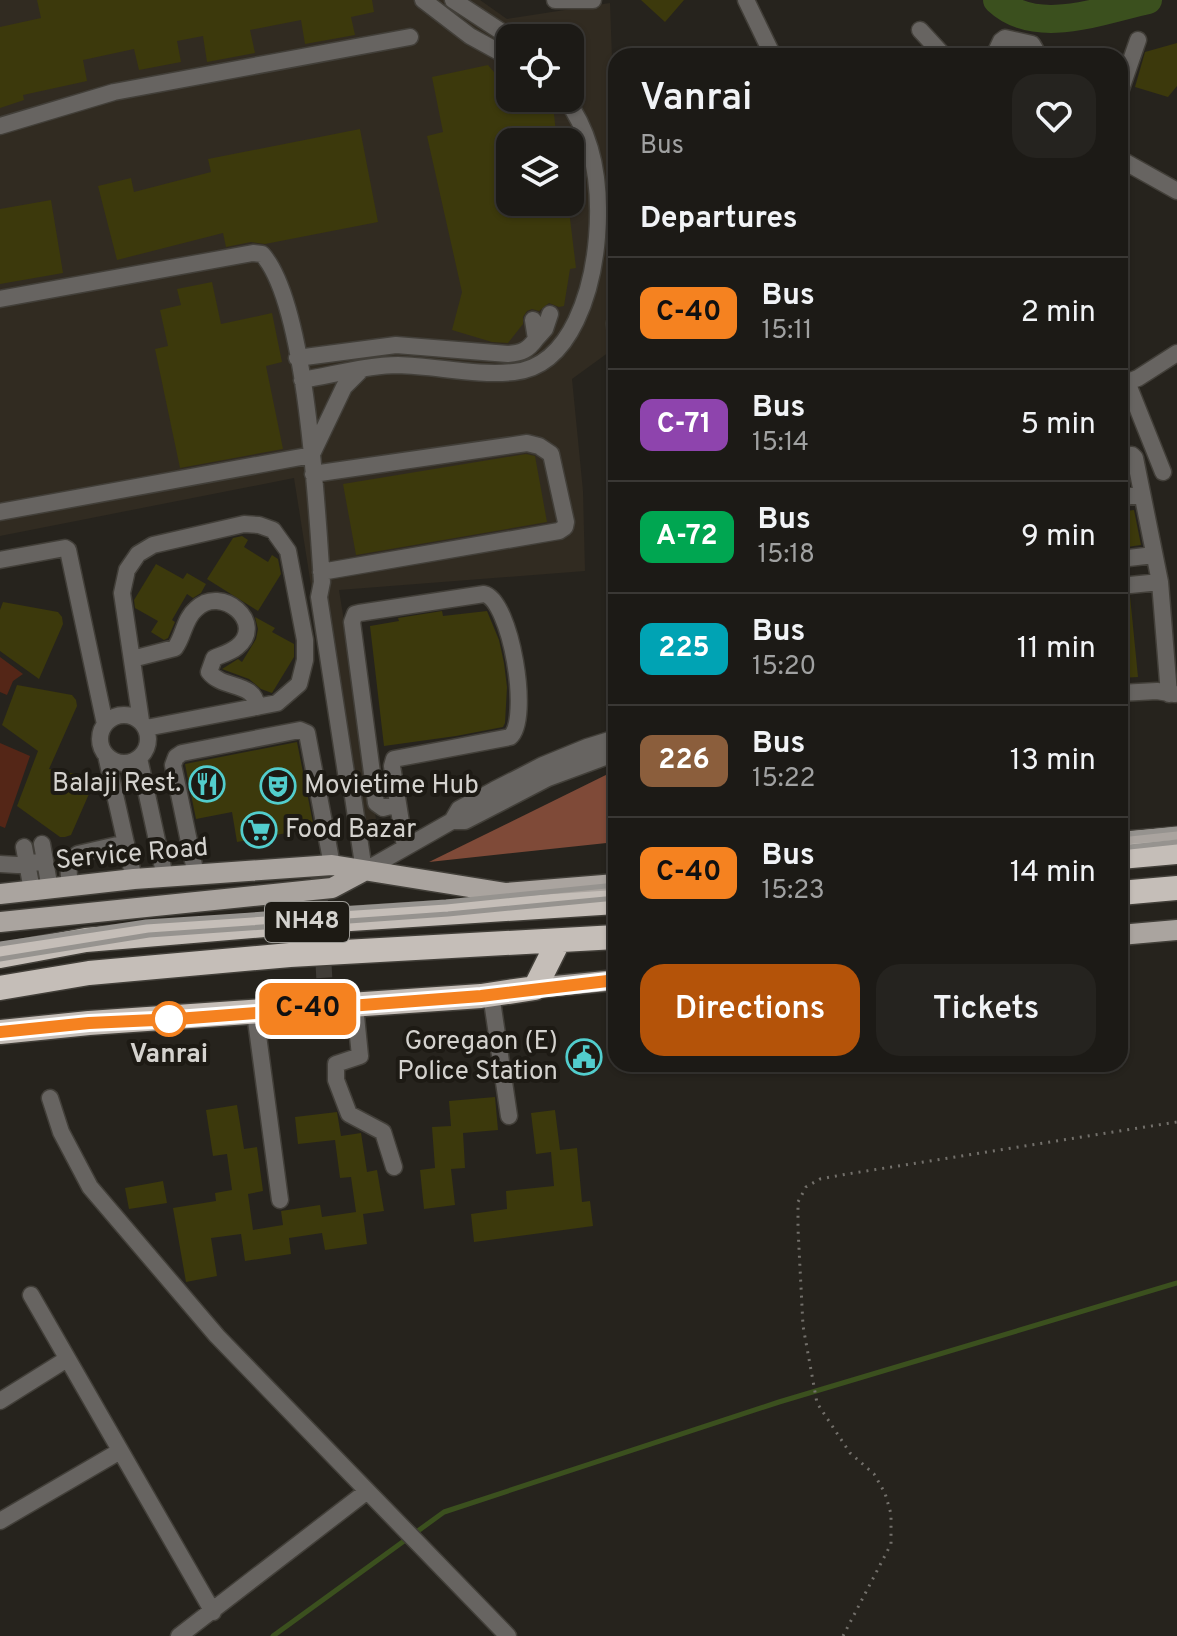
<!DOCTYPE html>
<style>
body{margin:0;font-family:Overpass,sans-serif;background:#25231f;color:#f1f3f6;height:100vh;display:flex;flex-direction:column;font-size:30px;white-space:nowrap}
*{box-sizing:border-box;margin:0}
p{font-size:26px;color:#a0a1a1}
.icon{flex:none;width:44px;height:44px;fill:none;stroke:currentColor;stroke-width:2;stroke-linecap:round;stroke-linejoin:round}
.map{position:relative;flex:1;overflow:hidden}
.side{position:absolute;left:608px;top:48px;width:520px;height:1024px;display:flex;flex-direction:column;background:#1c1a16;border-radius:24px;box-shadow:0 2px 6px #0004,0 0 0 2px #3a3835}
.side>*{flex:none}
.badge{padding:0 16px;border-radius:12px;font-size:28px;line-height:52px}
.buttons{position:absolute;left:496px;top:24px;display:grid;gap:16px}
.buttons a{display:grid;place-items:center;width:88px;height:88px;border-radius:16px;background:#1c1a16;box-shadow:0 2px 6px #0004,0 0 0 2px #3a3835;font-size:40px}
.map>.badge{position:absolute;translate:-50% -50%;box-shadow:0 0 0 4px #fff}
h2{padding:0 32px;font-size:30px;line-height:72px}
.round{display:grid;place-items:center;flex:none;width:84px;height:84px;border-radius:24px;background:#25231f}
.summary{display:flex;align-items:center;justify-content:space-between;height:136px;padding:0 32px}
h1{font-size:38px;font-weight:600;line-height:60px}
.primary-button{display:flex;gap:16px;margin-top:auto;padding:16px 32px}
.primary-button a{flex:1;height:92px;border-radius:24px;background:#b45309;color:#fff;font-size:32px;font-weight:600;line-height:92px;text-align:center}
.primary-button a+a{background:#25231f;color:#f1f3f6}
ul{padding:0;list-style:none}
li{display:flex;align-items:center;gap:24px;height:112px;padding:0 32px;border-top:2px solid #3a3835}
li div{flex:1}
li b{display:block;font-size:30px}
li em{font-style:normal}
li .badge{min-width:88px;font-weight:700;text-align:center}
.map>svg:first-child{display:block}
</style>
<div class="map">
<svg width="1177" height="1636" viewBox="0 0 1177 1636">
<rect width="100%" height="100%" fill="#26231d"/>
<!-- built -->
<path fill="#312b21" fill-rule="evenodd" d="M0 0H480L507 19 610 3 616 168V347L572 379 583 491 585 571 339 590 376 819 349 825 294 478 0 536ZM510 38H570V98H510ZM510 142H570V202H510Z"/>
<!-- green -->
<path fill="#542617" d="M0 657 23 674 13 681 7 695 0 692Z
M0 743 30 756 5 828 0 826Z"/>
<!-- forest -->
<path fill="#7f4a38" d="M616 770V842L429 862Z"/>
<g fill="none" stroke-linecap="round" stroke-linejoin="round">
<!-- stream -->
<path stroke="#3b501e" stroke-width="5" d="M273 1636 444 1512 779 1402 1177 1283"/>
<!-- river -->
<path stroke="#3b501e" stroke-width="28" d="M997 0C1036 37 1102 10 1148 0"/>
</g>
<!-- building -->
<path fill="#3c390c" d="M37 0H372L374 12 351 17 355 35 305 44 301 20 250 30 255 53 207 62 203 36 177 41 181 62 139 70 134 49 83 60 87 81 23 95 24 100 0 108V27L41 18Z
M641 0H684L665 22Z
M1177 43V86L1168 97 1135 87 1145 52Z
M488 65 510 91V98L529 100 532 106 539 110 553 105 557 142H510V202H568L576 268 570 269 564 306 559 307 549 303 539 311 532 309 527 311 523 317V324L508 343 492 342 452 330 462 292 427 136 443 132 432 77Z
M360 129 378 222 265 244 251 242 226 247 223 233 117 260 98 186 131 178 134 192 211 172 208 159Z
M51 200 63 273 0 284V209Z
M212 282 221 324 272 313 282 362 266 366 283 449 180 468 155 349 168 346 160 310 181 305 177 289Z
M526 454 535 456 547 522 356 555 343 484Z
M1134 510 1141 545 1120 548V512Z
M242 536 248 540 244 547 268 562 272 555 278 559 281 574 258 611 207 579 233 538Z
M156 564 183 579 187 573 206 584 201 593 193 598 187 594 172 620 175 622 168 638 164 640 151 632 158 621 135 608 134 600Z
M1130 596 1138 677 1120 678V597Z
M3 602 58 612 62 617 63 624 39 679 0 651V610Z
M442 611 443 616 487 611 499 640 504 663 507 687 505 723 503 727 456 736 384 746 370 626 399 621 398 618Z
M255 617 275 628 272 632 294 644V657L272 693 261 689 249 679 222 669 238 659 242 662 256 639 258 629Z
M17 685 72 695 76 700 77 706 49 769 87 776 92 787 71 835 65 837H60L17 806 38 751 2 725Z
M297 742 314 828 237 842 232 812 196 819 185 764Z
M495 1097 498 1130 463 1133 465 1168 451 1169 455 1205 424 1209 420 1170 435 1168 432 1127 451 1126 449 1101Z
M237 1105 244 1149 257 1147 263 1191 248 1194 253 1230 283 1225 281 1211 320 1205 322 1217 356 1212 351 1177 340 1178 335 1140 298 1144 295 1117 337 1112 341 1136 361 1133 367 1172 377 1170 384 1211 363 1214 367 1244 325 1250 322 1233 289 1238 291 1254 245 1261 241 1234 211 1238 217 1276 186 1282 173 1208 216 1201 215 1193 232 1190 227 1154 213 1156 206 1110Z
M555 1110 560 1150 577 1148 582 1202 590 1201 593 1226 474 1242 471 1214 507 1209 506 1191 554 1186 551 1152 536 1154 531 1113Z
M163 1181 167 1203 129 1209 125 1188Z"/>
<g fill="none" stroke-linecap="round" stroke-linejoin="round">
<!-- minor-tunnel -->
<path stroke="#403d38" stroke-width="16" stroke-dasharray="16 8" stroke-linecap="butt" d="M318 866 326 1008"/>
<defs>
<path id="minor" d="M423 0 470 36 510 58
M453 0 511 38
M555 0H593
M746 0 773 56
M920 30 944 56
M994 56 1001 41 1005 38 1032 44 1035 49 1033 56
M1120 92 1138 40
M540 98 541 99
M0 126 114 92 410 37
M1120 159 1177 191
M0 299 253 253 262 254C307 303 317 511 322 582L319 597 346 773 351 783 364 871 452 821H465L548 778 616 753
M615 323 616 338
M536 339 545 329 550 314
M297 358 396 345 508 354C522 353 528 350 536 339L533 320
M302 380C333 375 367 365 398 365 437 366 476 376 514 372 573 366 593 286 597 237 601 189 595 138 565 98
M1127 382 1163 472
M1120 385 1138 378 1177 353
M312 454 344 387 360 371
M1120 456 1132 455 1135 458 1160 582 1169 694
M313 474 527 443 539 446 551 454 566 522 565 527 559 531 321 572
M1120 497 1142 495
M0 512 312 455
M1120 559 1154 555
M0 560 65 548 68 550 105 724
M1120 586 1160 582
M132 659 175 648C184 636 184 619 196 609 221 584 267 623 237 647 231 652 221 655 214 658L209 672C223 690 255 681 257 707
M1120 693 1157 691 1175 694
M100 739a24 24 0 1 1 48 0a24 24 0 1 1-48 0Z
M141 721 122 593 127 570 138 554 153 545 244 524 259 525 273 530 288 551 305 640V660L299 684 277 703 146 728
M106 755 134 879
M139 758 165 877
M398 804 383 808 376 803 352 622 355 614 359 613 484 594C511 600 531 720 510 737L394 759 392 766 405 847
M452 821 459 809 494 790 543 765 587 747 616 738
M42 844 50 889
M24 847 32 890
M0 864 17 865 45 861
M196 875 173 765 176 757 182 753 300 730 307 733 332 865
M70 886C69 873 65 862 78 854L126 843
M491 994 509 1116
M355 1006 360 1056 336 1064V1080L349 1114 383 1132 394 1167
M255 1013 280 1200
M50 1098 61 1132 90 1187 217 1336 508 1636
M31 1295 213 1612
M0 1401 67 1359
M0 1521 120 1451
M179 1636 366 1492"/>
<path id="major" d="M1120 842 1177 837
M0 894 134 879 332 865 506 893 616 884
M0 922 332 888 364 871
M1120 935 1177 930
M535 988 616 980"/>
<path id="highway" d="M1120 857 1177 852
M1120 893 1177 888
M0 956 86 940 288 923 616 902
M0 988 89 973 290 955 616 937
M0 1032 89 1023 481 996 535 988 558 942"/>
</defs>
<!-- minor casing -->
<use href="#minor" stroke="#423f39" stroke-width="19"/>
<!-- major casing -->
<use href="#major" stroke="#423f39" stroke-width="23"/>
<!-- highway casing -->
<use href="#highway" stroke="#423f39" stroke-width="27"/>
<!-- path -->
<path stroke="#73706b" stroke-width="3" stroke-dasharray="2 6" stroke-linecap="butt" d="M843 1636 891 1544V1514L885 1493 874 1474 850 1453 817 1403 803 1326 798 1229V1202L806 1187 820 1179 847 1174 1177 1122"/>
<!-- minor -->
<use href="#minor" stroke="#676461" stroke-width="16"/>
<!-- major -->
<use href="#major" stroke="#aaa49f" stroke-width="20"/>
<!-- highway -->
<use href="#highway" stroke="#c5beb8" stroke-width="24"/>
<!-- rail -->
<path stroke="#96938f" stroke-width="5" d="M1120 835 1177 829
M1120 848 1177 842
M0 944 146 922 446 902 616 885
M0 959 149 935 448 914 616 898"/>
</g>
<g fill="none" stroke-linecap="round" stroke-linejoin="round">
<defs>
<path id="line" d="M0 1032 89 1023 177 1019 481 996 616 980"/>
</defs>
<!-- line casing -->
<use href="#line" stroke="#fff" stroke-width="18"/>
<!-- line -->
<use href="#line" stroke="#f58220" stroke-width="12"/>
</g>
<!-- icons -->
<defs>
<symbol id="restaurant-ring" viewBox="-11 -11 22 22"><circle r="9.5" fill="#1d1a14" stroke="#52cdcd" stroke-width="1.5"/><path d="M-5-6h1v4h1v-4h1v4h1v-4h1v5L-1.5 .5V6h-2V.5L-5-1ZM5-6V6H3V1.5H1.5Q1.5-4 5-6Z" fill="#52cdcd"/></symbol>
<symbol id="theatre-ring" viewBox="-11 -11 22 22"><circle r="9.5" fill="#1d1a14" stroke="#52cdcd" stroke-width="1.5"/><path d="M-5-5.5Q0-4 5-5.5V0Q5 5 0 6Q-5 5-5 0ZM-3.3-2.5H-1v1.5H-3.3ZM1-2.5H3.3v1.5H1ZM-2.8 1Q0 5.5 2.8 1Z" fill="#52cdcd"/></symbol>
<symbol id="supermarket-ring" viewBox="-11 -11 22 22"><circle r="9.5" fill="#1d1a14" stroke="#52cdcd" stroke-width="1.5"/><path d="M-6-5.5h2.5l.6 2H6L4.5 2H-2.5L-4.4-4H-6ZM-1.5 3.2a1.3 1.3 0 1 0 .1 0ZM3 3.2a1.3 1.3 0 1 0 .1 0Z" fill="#52cdcd"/></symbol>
<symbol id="civic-ring" viewBox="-11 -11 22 22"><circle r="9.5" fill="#1d1a14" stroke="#52cdcd" stroke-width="1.5"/><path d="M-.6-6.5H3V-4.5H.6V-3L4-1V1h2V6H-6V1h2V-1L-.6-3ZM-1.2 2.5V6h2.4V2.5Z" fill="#52cdcd"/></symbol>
</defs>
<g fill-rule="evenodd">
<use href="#restaurant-ring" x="187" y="764" width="40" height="40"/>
<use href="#theatre-ring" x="258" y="766" width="40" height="40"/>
<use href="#supermarket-ring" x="239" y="810" width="40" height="40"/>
<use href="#civic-ring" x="564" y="1037" width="40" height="40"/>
</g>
<!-- markers -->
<circle fill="#fff" stroke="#f58220" stroke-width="4" cx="169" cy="1019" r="16"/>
<g text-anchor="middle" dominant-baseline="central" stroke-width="8" stroke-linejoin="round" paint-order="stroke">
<!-- shield labels -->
<rect fill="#1d1a14" stroke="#9d9b96" stroke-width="2" x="265" y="902" width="84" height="40" rx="6"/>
<g font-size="24" font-weight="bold" fill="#d4d2ce">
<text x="307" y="922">NH48</text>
</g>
<!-- poi labels -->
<g font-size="26" fill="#d4d2ce" stroke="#1d1a14" text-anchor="end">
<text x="181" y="784">Balaji Rest.</text>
<text x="304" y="786" text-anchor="start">Movietime Hub</text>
<text x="285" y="830" text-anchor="start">Food Bazar</text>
<text x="558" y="1042">Goregaon (E)<tspan x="558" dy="30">Police Station</tspan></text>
</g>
<!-- street labels -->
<g font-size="26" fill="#d4d2ce" stroke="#1d1a14">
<text transform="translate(132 855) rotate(-5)">Service Road</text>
</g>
<!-- stop labels -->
<g font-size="26" font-weight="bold" fill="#d4d2ce" stroke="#1d1a14">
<text x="169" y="1055">Vanrai</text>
</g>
</g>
</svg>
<div class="buttons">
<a><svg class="icon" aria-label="locate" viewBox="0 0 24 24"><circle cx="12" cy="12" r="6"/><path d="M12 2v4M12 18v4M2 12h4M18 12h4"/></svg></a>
<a><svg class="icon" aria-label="layers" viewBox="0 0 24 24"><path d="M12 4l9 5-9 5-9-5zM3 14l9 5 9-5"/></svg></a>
</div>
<b class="badge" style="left:308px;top:1009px;background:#f58220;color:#111">C-40</b>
<section class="side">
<div class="summary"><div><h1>Vanrai</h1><p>Bus</p></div><a class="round"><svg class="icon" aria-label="heart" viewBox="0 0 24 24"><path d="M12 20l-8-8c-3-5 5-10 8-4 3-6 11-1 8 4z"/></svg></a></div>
<h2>Departures</h2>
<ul>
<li><span class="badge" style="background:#f58220;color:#111">C-40</span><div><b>Bus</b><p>15:11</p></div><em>2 min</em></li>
<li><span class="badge" style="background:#8e44ad;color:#fff">C-71</span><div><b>Bus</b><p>15:14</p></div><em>5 min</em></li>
<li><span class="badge" style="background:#00a651;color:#fff">A-72</span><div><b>Bus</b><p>15:18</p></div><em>9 min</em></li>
<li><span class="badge" style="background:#00a3b4;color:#fff">225</span><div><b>Bus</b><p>15:20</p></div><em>11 min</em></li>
<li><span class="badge" style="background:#8b5e3c;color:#fff">226</span><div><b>Bus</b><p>15:22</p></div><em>13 min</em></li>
<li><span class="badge" style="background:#f58220;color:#111">C-40</span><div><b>Bus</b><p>15:23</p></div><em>14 min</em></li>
</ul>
<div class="primary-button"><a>Directions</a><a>Tickets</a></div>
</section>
</div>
